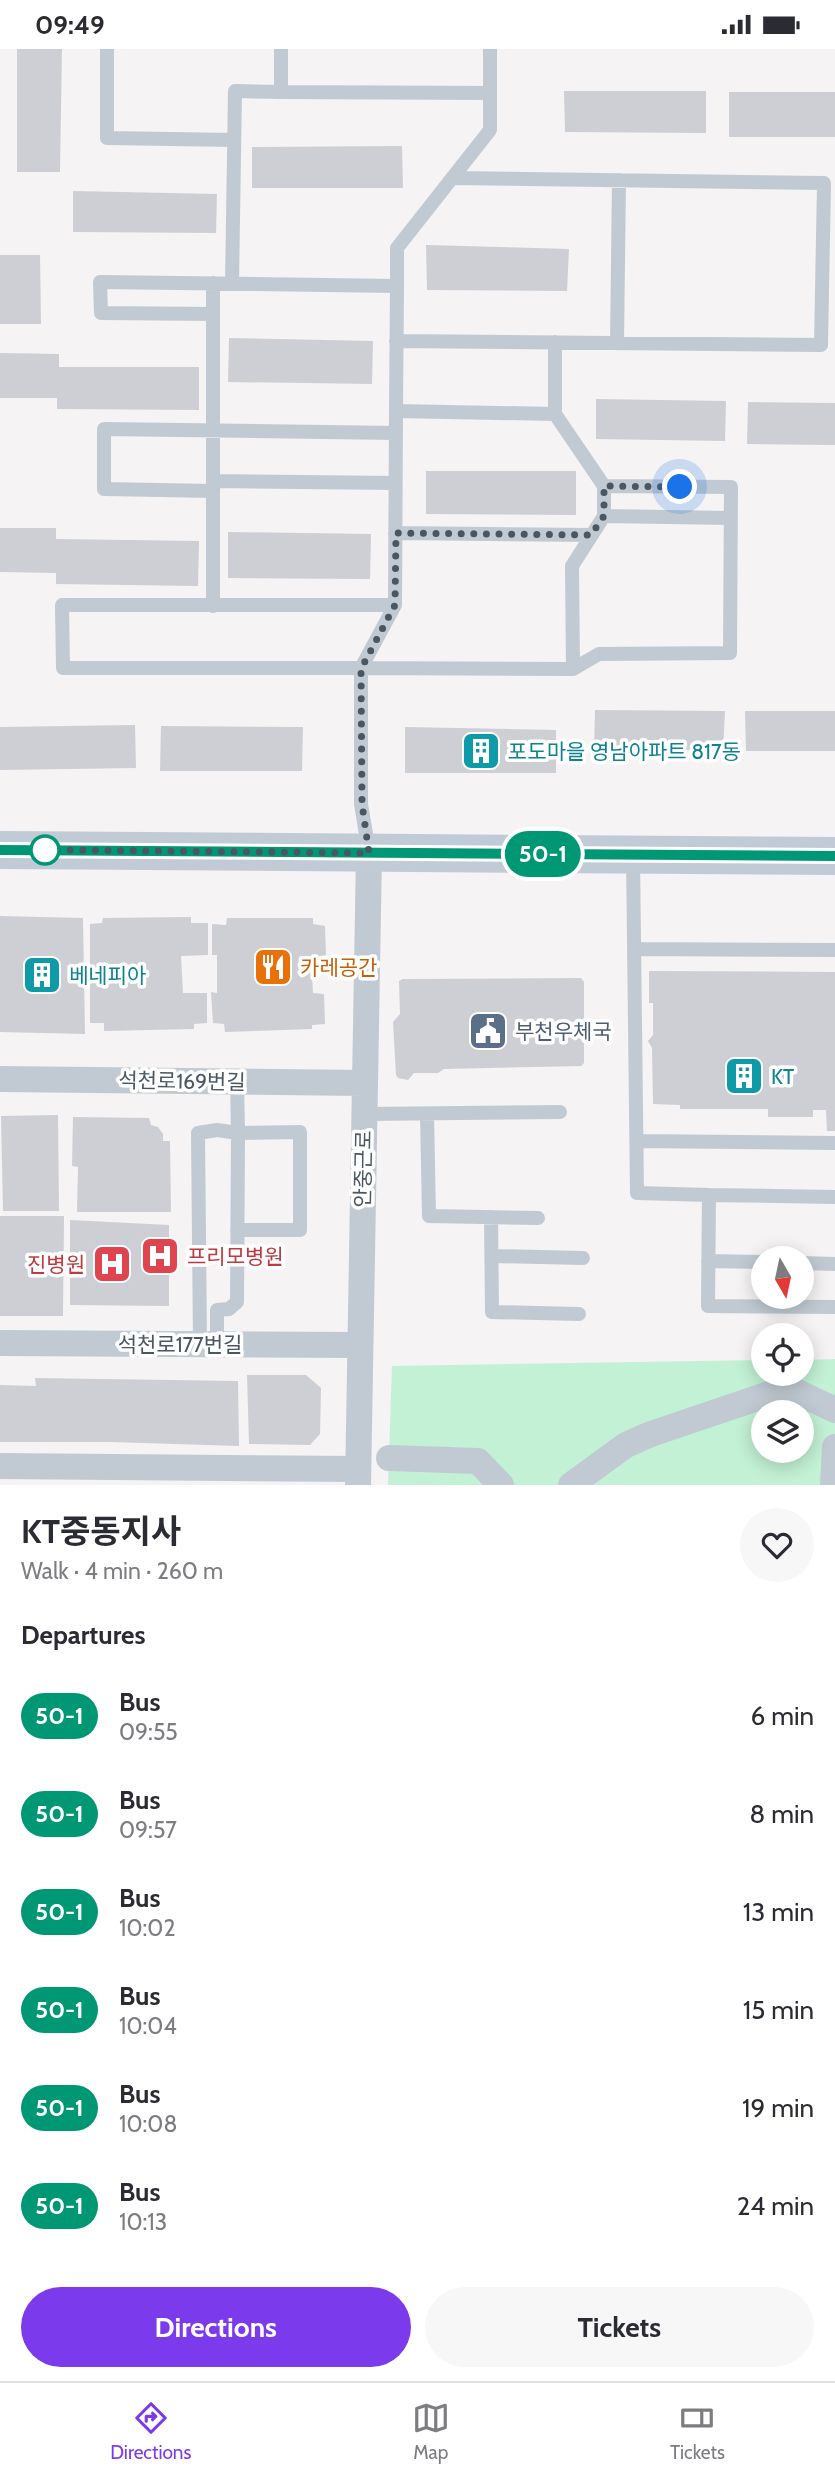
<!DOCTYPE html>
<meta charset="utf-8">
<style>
body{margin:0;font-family:Cabin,"Noto Sans KR",sans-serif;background:#f7f7f7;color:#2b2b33;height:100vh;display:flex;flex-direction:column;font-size:26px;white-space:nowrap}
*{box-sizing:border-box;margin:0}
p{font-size:23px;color:#7c7c81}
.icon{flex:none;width:38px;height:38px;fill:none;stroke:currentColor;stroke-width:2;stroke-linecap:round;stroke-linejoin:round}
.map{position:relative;height:1436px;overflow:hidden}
.drawer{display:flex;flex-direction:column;background:#fff;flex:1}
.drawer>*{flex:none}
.badge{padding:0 14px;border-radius:23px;font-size:24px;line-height:46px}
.needle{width:46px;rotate:171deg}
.controls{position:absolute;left:751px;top:1197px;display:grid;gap:14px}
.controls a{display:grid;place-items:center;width:63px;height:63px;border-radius:50%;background:#fff;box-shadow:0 4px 18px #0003;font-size:35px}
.you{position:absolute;width:35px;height:35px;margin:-18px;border:5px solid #fff;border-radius:50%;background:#1a73e8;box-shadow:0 0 0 10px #1a73e833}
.map>.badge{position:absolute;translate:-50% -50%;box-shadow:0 0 0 4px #fff}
h2{padding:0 21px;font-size:26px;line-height:63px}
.round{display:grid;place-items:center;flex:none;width:74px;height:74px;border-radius:37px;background:#f7f7f7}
.summary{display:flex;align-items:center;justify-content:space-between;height:119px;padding:0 21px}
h1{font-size:33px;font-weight:700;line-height:52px}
.cta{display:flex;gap:14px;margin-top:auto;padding:14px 21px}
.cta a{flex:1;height:80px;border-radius:42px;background:#7c3aed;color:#fff;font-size:28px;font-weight:700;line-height:80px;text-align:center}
.cta a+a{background:#f7f7f7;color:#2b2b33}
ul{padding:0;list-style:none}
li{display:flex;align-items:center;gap:21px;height:98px;padding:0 21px}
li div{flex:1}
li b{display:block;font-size:26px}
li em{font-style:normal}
li .badge{min-width:77px;font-weight:700;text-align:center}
.status{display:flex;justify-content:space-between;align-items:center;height:49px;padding:0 35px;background:#fff;direction:ltr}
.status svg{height:19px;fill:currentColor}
.dock{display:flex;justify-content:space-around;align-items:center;height:98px;border-top:2px solid #e1e1e2;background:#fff;font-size:19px;color:#7c7c81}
.dock a{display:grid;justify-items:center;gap:4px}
.dock .active{color:#7c3aed}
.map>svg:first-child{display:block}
</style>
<div class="status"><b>09:49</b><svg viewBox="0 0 49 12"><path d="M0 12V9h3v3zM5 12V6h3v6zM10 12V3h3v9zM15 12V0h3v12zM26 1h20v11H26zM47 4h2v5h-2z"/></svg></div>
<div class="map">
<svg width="835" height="1436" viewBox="0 0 835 1436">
<rect width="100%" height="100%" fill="#f5f3f3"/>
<!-- green -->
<path fill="#c3f1d5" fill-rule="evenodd" d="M835 1310V1436H388L392 1317 763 1311V1325H802V1311ZM763 1363H802V1402H763Z"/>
<!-- building -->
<path fill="#cdcfd5" d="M17 0H62L60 123H17Z
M564 42H706V84L565 83Z
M729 43H835V88H729Z
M402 97 403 139H252V98Z
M73 142 217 145 216 184 73 183Z
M426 196 569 200 567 242 427 241Z
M0 206H40L41 275H0Z
M229 289 373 292 372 335 228 333Z
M0 304 59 305V318H199V361L57 360V349H0Z
M596 350 726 352 725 392 596 390Z
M748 353 835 354V396L747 395Z
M426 422H576V466L426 465Z
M0 479H56V490L199 492 198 537 56 535V524L0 523Z
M228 483 371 485 370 530 228 529Z
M595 661 725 662 723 701 594 700Z
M745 662H835V702H746Z
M135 676 136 719 0 721V678Z
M161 677 303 678 302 722H160Z
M405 678 556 681V724H405Z
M0 867 83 869 85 985 0 983Z
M191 868V874H208V906L181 907 183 944H207V974L194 975V980L104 982V974H90V875L102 874 103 869Z
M227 869H313V875L325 877 326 906 311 909 313 944 324 945 325 975 312 976V980L225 983 224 975 213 974 211 943 217 944V906H212V875L226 876Z
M649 922 835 923V1082H827L826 1061H813V1068H768V1060H680V1056L653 1055 652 999 648 992 653 986V954H649Z
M581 929 584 933V1014L581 1017 444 1020 438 1024H414L408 1031 398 1029 396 1026 393 973 400 965 399 932 403 930Z
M58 1066 59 1162H3L1 1067Z
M73 1068 149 1069 151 1076 158 1078 163 1085V1092H170L171 1163H77L78 1118 72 1117Z
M0 1167H64L63 1267H0Z
M70 1171 169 1176V1257L70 1256Z
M247 1326H306L321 1339 320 1385 310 1396 249 1395Z
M35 1329 238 1332 239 1397 111 1393H0V1336L36 1337Z"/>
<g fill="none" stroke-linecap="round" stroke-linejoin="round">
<!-- lane -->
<path stroke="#c1cad2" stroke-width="14" d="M107 0V89L234 91
M490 0V44
M281 43 490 44V81L397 199V237
M232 235 235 42 281 43V0
M213 265V234
M396 292 821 296 824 134 452 129
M555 293V365
M617 294 619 131
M213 432 395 434
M213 442 104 440V380L396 384
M604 467 731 469
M395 484 591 486
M213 557V265L101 264 100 233 397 237 396 362
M573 620 572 517 604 467V437
M369 803 361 755V619H63L62 556H395L361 619 573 620 599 605 730 604 731 438 604 437 555 365 396 362 395 556
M633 807 637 1144 709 1146 708 1257 835 1258
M634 900 835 901
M237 1032 238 1084 300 1083V1181H237
M364 1065 560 1063
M427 1065 429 1167 538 1169
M637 1092 835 1094
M709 1146 835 1148
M491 1168 492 1263 579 1265
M492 1207 583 1209
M708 1212 763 1213
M802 1214 835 1215
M200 1296 198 1084 217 1081 238 1084 237 1253 229 1260 217 1261V1295"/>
<!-- street -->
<path stroke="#c1cad2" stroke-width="26" d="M0 1030 365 1034
M0 1294 359 1296
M389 1409 478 1412 501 1436
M0 1417 358 1420
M358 1436 369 805
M571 1436 626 1396 651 1385 769 1345 797 1343 835 1361
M833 1436 835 1398"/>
<!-- secondary -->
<path stroke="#c1cbd6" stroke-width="38" d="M0 801 835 807"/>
</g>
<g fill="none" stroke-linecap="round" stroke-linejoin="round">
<defs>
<path id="line" d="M0 801 835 807"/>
</defs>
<!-- line casing -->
<use href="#line" stroke="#fff" stroke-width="16"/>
<!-- line -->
<use href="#line" stroke="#009775" stroke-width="10"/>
<!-- walk -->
<path stroke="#4a5661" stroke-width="7" stroke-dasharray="0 12.6" d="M45 801 369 804 362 755 361 620 395 556 396 484 591 486 604 467V437L680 438"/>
</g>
<!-- icons -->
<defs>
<symbol id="building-square" viewBox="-11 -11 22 22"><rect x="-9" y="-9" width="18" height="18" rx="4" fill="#0f9aa8" stroke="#fff"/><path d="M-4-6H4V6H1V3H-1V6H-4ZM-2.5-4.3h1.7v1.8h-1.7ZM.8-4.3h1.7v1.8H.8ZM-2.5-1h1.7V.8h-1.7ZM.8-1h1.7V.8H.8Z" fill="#fff"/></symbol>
<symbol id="restaurant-square" viewBox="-11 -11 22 22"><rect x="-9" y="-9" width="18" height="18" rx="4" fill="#e8710a" stroke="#fff"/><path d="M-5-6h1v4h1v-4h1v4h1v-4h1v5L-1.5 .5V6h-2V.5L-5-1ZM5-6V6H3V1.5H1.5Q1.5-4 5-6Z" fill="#fff"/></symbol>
<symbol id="civic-square" viewBox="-11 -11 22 22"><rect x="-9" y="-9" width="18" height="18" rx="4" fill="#5c6f8a" stroke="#fff"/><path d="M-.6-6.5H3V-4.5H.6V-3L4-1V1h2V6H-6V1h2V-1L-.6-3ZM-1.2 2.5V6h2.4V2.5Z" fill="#fff"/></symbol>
<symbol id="hospital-square" viewBox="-11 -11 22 22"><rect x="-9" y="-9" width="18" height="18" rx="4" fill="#e0444e" stroke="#fff"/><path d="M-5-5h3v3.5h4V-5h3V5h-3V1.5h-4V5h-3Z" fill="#fff"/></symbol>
</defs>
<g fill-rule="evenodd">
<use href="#building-square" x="459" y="680" width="44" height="44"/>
<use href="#restaurant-square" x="251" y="896" width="44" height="44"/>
<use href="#building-square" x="20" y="904" width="44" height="44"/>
<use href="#civic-square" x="466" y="960" width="44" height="44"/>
<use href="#building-square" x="722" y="1005" width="44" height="44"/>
<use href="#hospital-square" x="138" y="1185" width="44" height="44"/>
<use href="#hospital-square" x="90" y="1193" width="44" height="44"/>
</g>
<!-- markers -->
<circle fill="#fff" stroke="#009775" stroke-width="3.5" cx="45" cy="801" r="14"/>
<g text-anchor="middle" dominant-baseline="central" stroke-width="7" stroke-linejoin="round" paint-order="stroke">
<!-- culture labels -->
<g font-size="21" fill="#0d838f" stroke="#fff" text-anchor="start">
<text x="508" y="702">포도마을 영남아파트 817동</text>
<text x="69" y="926">베네피아</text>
<text x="771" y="1027">KT</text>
</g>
<!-- food labels -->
<g font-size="21" fill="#c56008" stroke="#fff" text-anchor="start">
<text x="300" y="918">카레공간</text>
</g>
<!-- service labels -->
<g font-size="21" fill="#4e5e75" stroke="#fff" text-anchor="start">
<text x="515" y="982">부천우체국</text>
</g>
<!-- street labels -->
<g font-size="21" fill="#4a5661" stroke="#fff">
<text transform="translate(182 1032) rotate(1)">석천로169번길</text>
<text transform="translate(363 1120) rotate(-89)">안중근로</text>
<text x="180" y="1295">석천로177번길</text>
</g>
<!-- health labels -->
<g font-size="21" fill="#be3a42" stroke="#fff" text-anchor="start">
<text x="187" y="1207">프리모병원</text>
<text x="85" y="1215" text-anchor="end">진병원</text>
</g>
</g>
</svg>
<div class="controls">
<a><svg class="needle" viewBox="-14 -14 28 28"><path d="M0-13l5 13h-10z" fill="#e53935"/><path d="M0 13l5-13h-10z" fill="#7c7c81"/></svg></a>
<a><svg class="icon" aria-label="locate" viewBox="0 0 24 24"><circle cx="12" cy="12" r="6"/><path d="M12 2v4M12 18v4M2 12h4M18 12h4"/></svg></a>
<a><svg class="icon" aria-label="layers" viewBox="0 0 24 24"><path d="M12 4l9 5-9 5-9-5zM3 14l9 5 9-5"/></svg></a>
</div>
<div class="you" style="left:680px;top:438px"></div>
<b class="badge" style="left:543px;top:805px;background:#009775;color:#fff">50-1</b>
</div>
<section class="drawer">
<div class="summary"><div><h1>KT중동지사</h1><p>Walk · 4 min · 260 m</p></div><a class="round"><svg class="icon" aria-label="heart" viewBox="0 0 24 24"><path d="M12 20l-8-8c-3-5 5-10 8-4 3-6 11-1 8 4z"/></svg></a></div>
<h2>Departures</h2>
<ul>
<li><span class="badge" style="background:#009775;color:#fff">50-1</span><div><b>Bus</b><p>09:55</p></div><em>6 min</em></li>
<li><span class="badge" style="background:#009775;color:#fff">50-1</span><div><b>Bus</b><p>09:57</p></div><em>8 min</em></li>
<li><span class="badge" style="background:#009775;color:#fff">50-1</span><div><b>Bus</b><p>10:02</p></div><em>13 min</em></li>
<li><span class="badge" style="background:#009775;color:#fff">50-1</span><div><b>Bus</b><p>10:04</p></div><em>15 min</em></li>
<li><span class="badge" style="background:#009775;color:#fff">50-1</span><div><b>Bus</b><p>10:08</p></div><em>19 min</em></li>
<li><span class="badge" style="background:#009775;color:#fff">50-1</span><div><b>Bus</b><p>10:13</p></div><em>24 min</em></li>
</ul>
<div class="cta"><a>Directions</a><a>Tickets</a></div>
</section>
<nav class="dock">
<a class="active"><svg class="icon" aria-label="directions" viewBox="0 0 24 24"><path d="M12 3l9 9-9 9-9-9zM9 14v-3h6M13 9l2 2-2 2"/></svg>Directions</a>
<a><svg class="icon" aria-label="map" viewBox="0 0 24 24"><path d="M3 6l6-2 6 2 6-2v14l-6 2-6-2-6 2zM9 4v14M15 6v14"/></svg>Map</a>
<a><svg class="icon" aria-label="tickets" viewBox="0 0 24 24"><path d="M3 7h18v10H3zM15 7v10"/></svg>Tickets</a>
</nav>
